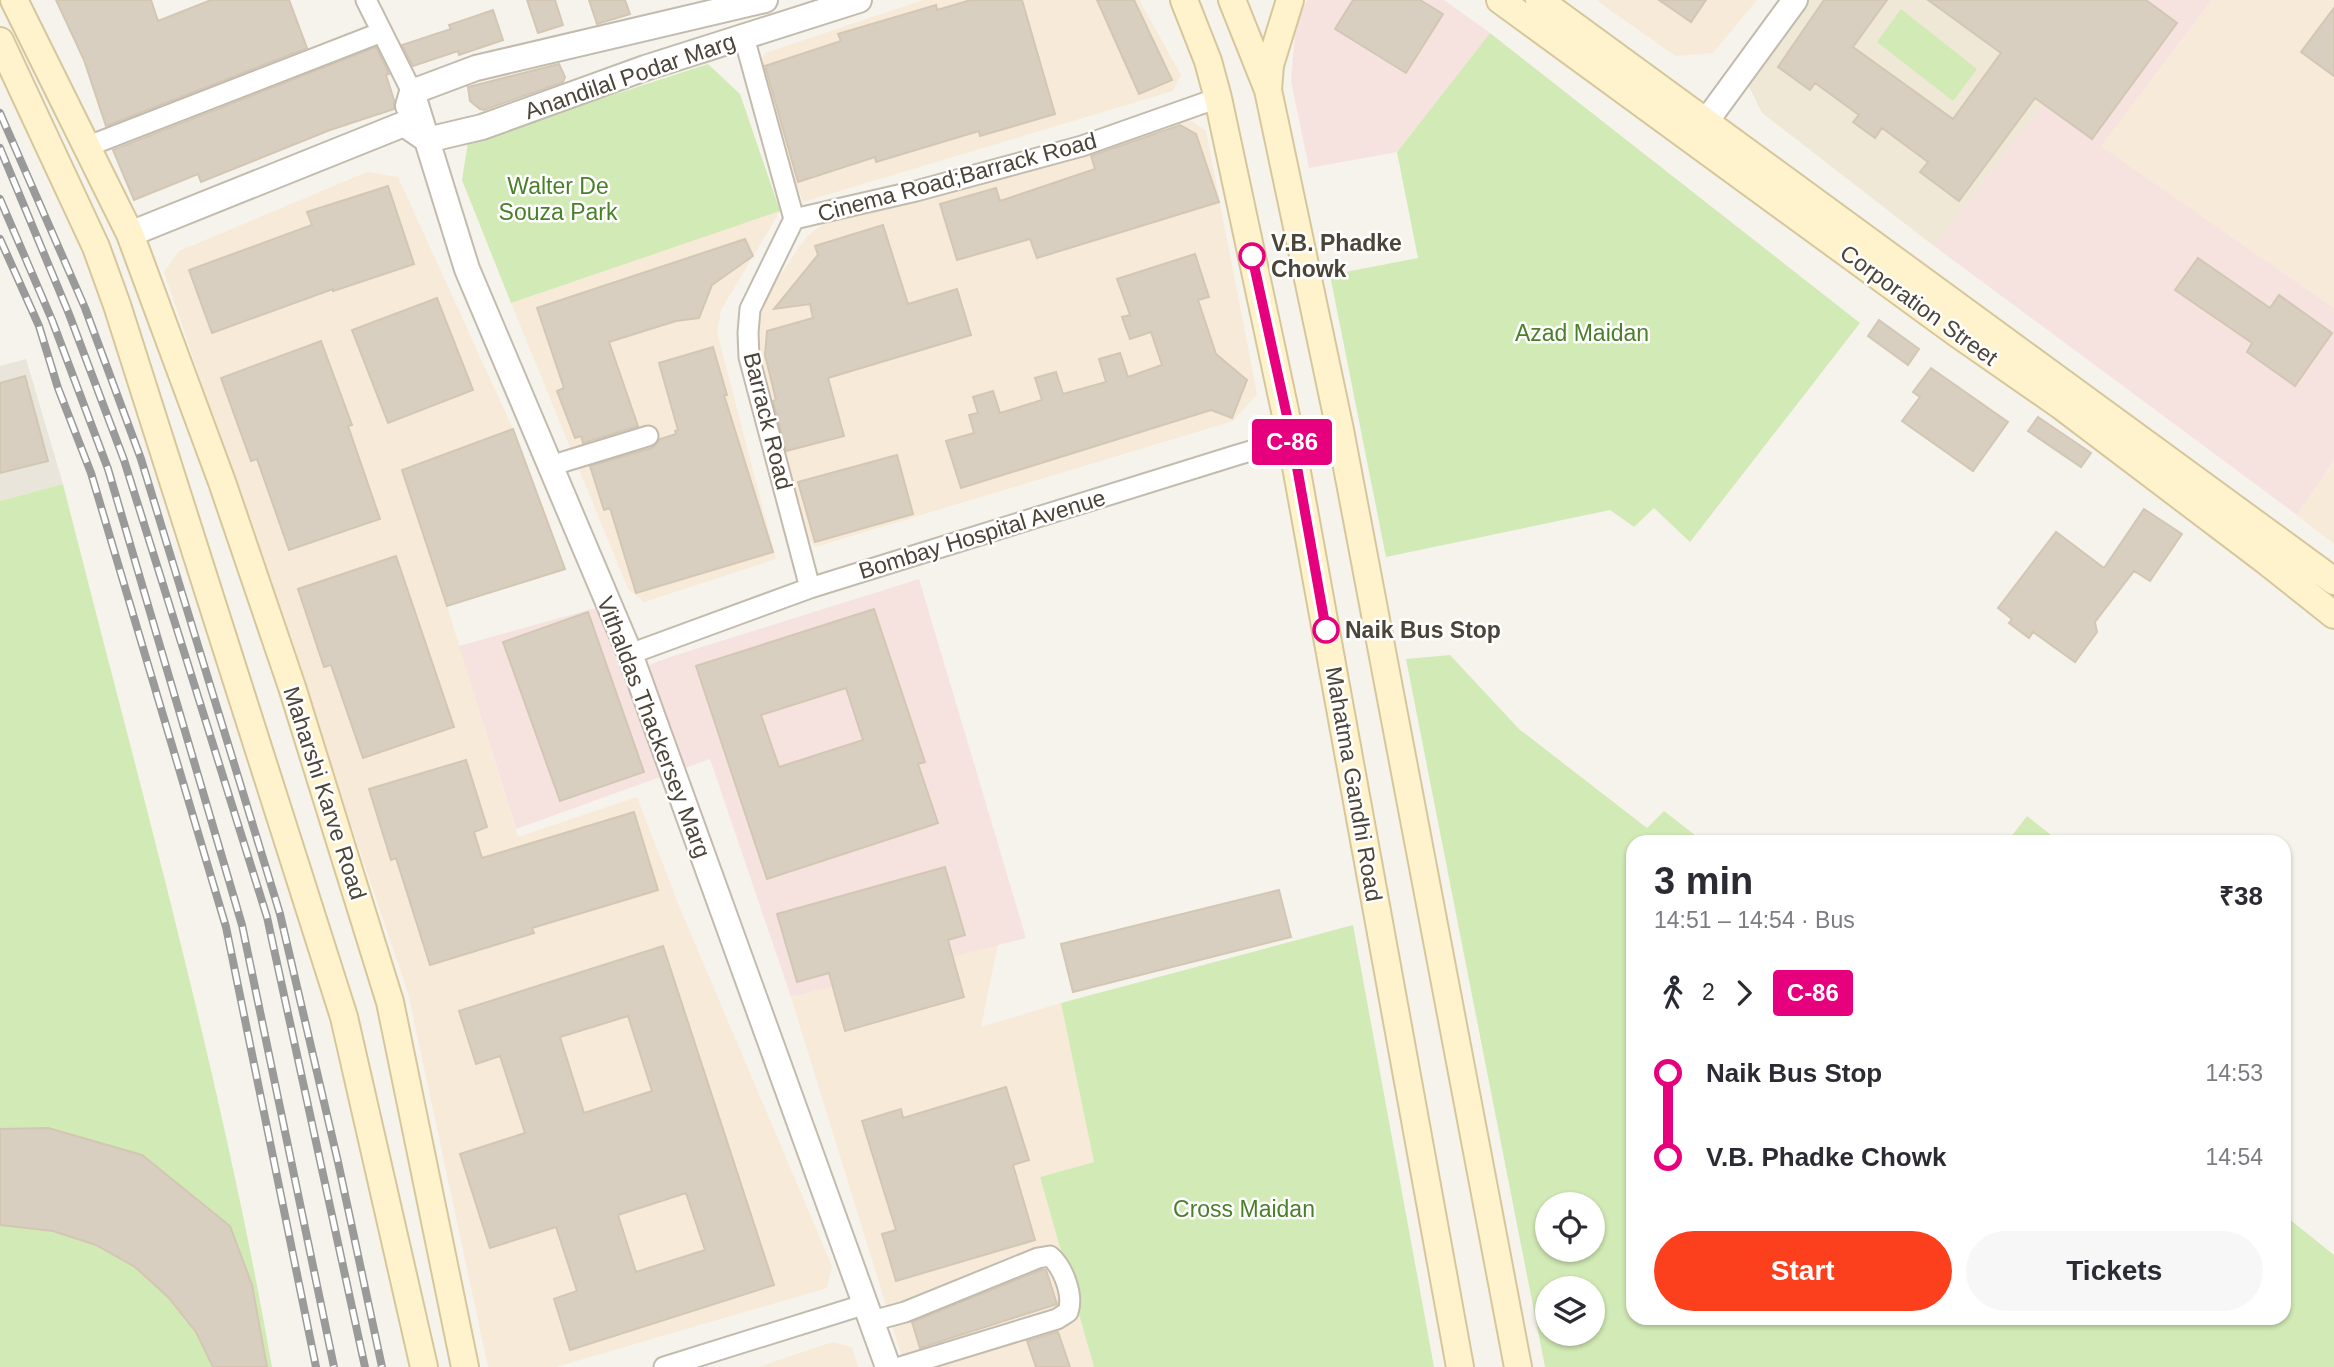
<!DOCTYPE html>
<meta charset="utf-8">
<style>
body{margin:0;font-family:Helvetica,sans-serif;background:#f7f7f7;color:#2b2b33;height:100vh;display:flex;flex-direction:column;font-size:26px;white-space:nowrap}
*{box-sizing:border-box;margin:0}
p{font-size:23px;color:#7c7c81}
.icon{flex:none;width:38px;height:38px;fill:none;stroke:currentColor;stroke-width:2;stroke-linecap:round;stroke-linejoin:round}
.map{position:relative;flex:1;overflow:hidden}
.details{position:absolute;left:1626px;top:835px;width:665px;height:490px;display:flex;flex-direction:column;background:#fff;border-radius:21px;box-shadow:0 2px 5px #0004}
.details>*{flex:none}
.badge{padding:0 14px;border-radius:5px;font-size:24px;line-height:46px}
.fabs{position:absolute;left:1535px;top:1192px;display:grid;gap:14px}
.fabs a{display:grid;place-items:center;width:70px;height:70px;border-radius:50%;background:#fff;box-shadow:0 2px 5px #0004;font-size:35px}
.map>.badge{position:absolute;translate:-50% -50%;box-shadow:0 0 0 4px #fff}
.legs{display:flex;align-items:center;gap:10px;height:77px;padding:0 28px;font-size:23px}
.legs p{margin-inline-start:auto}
.summary{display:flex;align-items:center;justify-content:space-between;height:119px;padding:0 28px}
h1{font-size:38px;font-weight:800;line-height:52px}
.action{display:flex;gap:14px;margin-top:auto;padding:14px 28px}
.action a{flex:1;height:80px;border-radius:42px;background:#fc3f1d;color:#fff;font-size:28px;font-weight:800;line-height:80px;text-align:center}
.action a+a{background:#f7f7f7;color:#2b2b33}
ul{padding:0 28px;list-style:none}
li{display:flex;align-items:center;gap:24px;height:84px;font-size:26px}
li i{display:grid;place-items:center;width:10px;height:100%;margin:0 9px;background:currentColor}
li i::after{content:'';width:18px;height:18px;margin:-9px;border:5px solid;border-radius:50%;background:#fff}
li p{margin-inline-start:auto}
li:first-child i{background:linear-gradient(#0000 50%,currentColor 0)}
li:last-child i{background:linear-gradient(currentColor 50%,#0000 0)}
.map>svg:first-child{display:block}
</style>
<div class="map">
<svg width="2334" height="1367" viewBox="0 0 2334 1367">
<rect width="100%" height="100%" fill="#f6f3ec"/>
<!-- residential -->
<path fill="#eae5da" d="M26 359 63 484 0 501V366Z"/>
<!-- commercial -->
<path fill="#f7ead8" d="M923 0H1139L1181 75 1173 91 803 202 754 70 765 53Z
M1596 0H1757L1713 53 1675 56Z
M2212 0H2334V308L2101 146Z
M1186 118 1206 131 1257 394 1233 421 815 547 805 534 750 342 755 312 807 236 839 213Z
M367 172 398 177 513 429 402 470 447 606 518 837 637 797 679 906 832 1266 827 1288 556 1367H488L408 993 164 272 179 251Z
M780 211 721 310 717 332 776 559 644 602 628 589 511 303Z
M2334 460V544L2297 515Z
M998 943 981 1027 1061 1003 1094 1162 1040 1177 1094 1367H905L791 997Z
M832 1342 852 1347 858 1367H758Z"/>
<!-- education -->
<path fill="#efe8d6" d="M1800 0H2122L1934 246 1762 113 1745 78Z"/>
<!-- medical -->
<path fill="#f6e3e0" d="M1307 0H1444L1490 33 1397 152 1309 168 1291 81 1296 23Z
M2122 0H2212L2101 146 2334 308V460L2297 515 1934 246Z
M919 579 1026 938 791 997 710 759 516 829 459 646 599 607 626 674 670 657Z"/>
<!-- green -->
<path fill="#d2eab5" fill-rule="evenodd" d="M1901 9 1977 69 1953 101 1877 42Z
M1490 33 1860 323 1690 542 1654 508 1634 527 1610 510 1386 557 1330 275 1418 258 1397 152Z
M708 64 740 94 780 211 511 303 462 180 468 142Z
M63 484C137 777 220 1069 272 1367H0V501Z
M1450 655 1519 729 1647 828 1664 811 1704 842H1633V1318H2284V1215L2334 1255V1367H1545L1406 659ZM1547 1204H1592V1250H1547ZM1547 1288H1592V1334H1547Z
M2027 816 2060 842H2007Z
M1353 925 1434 1367H1094L1040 1177 1094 1162 1061 1003Z"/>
<!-- building -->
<path fill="#d8cfc1" stroke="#d3c7b4" stroke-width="2" fill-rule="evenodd" d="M56 0H151L158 21 211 0H289L307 48 106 126 84 60Z
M527 0H555L563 25 538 33Z
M589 0H625L630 14 597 24Z
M971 0H1022L1055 114 980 136 979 131 876 162 875 157 798 182 765 66 841 41 838 34 936 5 937 10Z
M1097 0H1134L1172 80 1139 94Z
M1353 0H1420L1443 14 1406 73 1335 29Z
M1659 0H1706L1691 22Z
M1824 0H1887L1853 47 1953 119 2001 53 1928 0H2146L2177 23 2092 139 2035 98 1959 201 1920 172 1928 162 1882 128 1875 138 1853 122 1859 115 1815 83 1810 90 1778 67Z
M2334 8V76L2301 52Z
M493 10 503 40 459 55 458 51 413 66 402 45 451 29 449 25Z
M376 47 389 74 386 75 394 100V109L330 130 201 182 198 174 134 200 113 150Z
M559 64 565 77 563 82 484 110 480 109 470 101 468 87Z
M1180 125 1196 134 1219 202 1037 258 1030 239 957 260 940 204 996 188 1000 201 1095 169 1091 156Z
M388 186 414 264 333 291V289L212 333 189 270 312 225 307 212Z
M883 225 908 304 957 289 971 335 828 378 844 436 786 451 773 401 776 400 765 355 767 331 813 318 810 304 774 309 818 255 815 246Z
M745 239 753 256 712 285 699 318 676 321 609 342 638 426 583 443 581 436 575 438 557 391 564 388 537 308Z
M1195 254 1209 297 1198 300 1216 354 1247 380 1232 418 1211 410 961 488 946 441 974 433 969 415 978 413 973 397 993 391 1000 413 1042 400 1035 378 1056 372 1063 394 1106 382 1099 359 1120 353 1128 377 1162 365 1151 332 1130 339 1122 317 1130 315 1117 279Z
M2198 258 2270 308 2279 295 2332 333 2295 386 2247 352 2252 343 2175 290Z
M437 298 473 390 388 423 352 330Z
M1879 320 1919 349 1908 365 1868 336Z
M321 341 352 425 348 426 380 519 289 550 257 459 251 461 221 378Z
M713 347 727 395H724L773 552 636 593 610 508 604 510 590 466 652 448 660 439 676 434 675 431 678 430 659 363Z
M1931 368 2008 422 1973 471 1902 421 1920 397 1913 392Z
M25 376 48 461 0 473V383Z
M2038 417 2091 453 2081 467 2028 431Z
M513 429 565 569 447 606 402 470Z
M897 455 913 514 815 542 798 482Z
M2144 509 2182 534 2150 581 2134 571 2095 622 2097 632 2075 662 2033 632 2029 638 2009 623 2012 619 1998 608 2056 532 2104 568Z
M396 556 454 727 363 758 331 665 324 667 298 589Z
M874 609 925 762 918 764 938 823 767 879 696 666ZM846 688 863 740 779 767 761 715Z
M588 612 644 772 560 801 503 642Z
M466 760 487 827 474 832 482 858 634 812 658 890 532 928 534 933 430 965 396 858 391 860 369 789Z
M945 867 965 935 948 940 964 997 845 1031 829 973 797 982 777 914Z
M1279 890 1291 937 1073 992 1061 944Z
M663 946 774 1285 570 1350 554 1299 577 1291 556 1227 490 1248 460 1154 525 1133 500 1056 476 1064 459 1011ZM628 1016 652 1091 584 1113 560 1037ZM686 1193 705 1250 636 1272 618 1215Z
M1006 1087 1029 1160 1013 1165 1035 1240 896 1281 882 1234 896 1230 862 1121 901 1109 903 1118Z
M48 1128 142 1155 230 1226 252 1285 267 1367H213L196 1332 168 1297 135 1267 96 1245 53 1231 0 1225V1129Z
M1041 1270H1046L1057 1304 920 1348 912 1322Z
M1058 1332 1070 1367H1036L1027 1341Z"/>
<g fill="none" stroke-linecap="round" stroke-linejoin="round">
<defs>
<path id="minor" d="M366 0 412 92
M744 37 794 219
M86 147 382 32
M794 219 916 191 1082 146 1218 98
M794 219 750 309 748 333 749 357 810 588
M550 466 648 436
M630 654 810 588 948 545 1237 455 1291 439 1340 430
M872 1321 905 1312 1038 1258 1050 1256C1063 1267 1074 1295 1068 1312L1057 1319 900 1367
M664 1367 866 1304"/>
<path id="tertiary" d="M412 92 467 269 630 654 888 1367
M408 106 412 92 476 68 765 0
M404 124 427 140 482 127 645 68 859 0
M1694 138 1795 0
M130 234 404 124"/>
<path id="secondary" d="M14 0 130 234 222 482 292 687 390 1002 465 1367
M1184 0 1208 61 1218 98 1291 439 1460 1367
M1232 0 1268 90 1340 430 1518 1367
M1500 0 1955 332 2060 405 2266 561 2334 615
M1539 0 2334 581
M0 41 96 247 117 305 344 1017 424 1367
M1268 90 1270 65 1290 0"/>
</defs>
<!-- minor casing -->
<use href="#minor" stroke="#c2bbae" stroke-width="23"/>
<!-- tertiary casing -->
<use href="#tertiary" stroke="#c2bbae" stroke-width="28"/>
<!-- secondary casing -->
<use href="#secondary" stroke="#d6c79b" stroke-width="30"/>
<!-- minor -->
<use href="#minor" stroke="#fff" stroke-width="19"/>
<!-- tertiary -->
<use href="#tertiary" stroke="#fff" stroke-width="24"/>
<!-- secondary -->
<use href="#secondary" stroke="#fff3cd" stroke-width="26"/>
<defs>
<path id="rail" d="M0 113 85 308 141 459 280 914 338 1162 382 1367
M0 148 69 314 124 460 267 917 365 1367
M0 199 52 320 108 469 242 925 334 1367
M0 239 39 326 58 388 91 473 226 927 316 1367"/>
</defs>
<!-- rail casing -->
<use href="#rail" stroke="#9a9a9a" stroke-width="8"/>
<!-- rail -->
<use href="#rail" stroke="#fff" stroke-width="5" stroke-dasharray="16" stroke-linecap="butt"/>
</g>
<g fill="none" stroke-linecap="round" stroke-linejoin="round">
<defs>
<path id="line-1" d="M1252 256 1292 439 1326 630"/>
</defs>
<!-- line-1 casing -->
<use href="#line-1" stroke="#fff" stroke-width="16"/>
<!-- line-1 -->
<use href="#line-1" stroke="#e6007e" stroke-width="10"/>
</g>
<!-- markers -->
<g fill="#fff" stroke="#e6007e" stroke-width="3.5">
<circle cx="1252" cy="256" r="12"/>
<circle cx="1326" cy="630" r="12"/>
</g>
<g text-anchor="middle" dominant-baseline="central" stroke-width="5" stroke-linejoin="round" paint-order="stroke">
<!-- street labels -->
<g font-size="23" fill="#4b4439" stroke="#fff">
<text transform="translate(630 76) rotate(-19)">Anandilal Podar Marg</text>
<text transform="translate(957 177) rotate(-15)">Cinema Road;Barrack Road</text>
<text transform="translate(1919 305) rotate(36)">Corporation Street</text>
<text transform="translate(768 421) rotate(76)">Barrack Road</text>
<text transform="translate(982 534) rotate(-17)">Bombay Hospital Avenue</text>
<text transform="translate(654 727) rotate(69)">Vithaldas Thackersey Marg</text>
<text transform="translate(1354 784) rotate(80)">Mahatma Gandhi Road</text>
<text transform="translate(325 793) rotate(72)">Maharshi Karve Road</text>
</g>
<!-- park labels -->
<g font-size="23" fill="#4a7f2a" stroke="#fff">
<text x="558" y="186">Walter De<tspan x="558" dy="26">Souza Park</tspan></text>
<text x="1582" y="333">Azad Maidan</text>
<text x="1244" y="1209">Cross Maidan</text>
</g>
<!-- stop labels -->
<g font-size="23" font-weight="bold" fill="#4b4439" stroke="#fff" text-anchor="start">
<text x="1271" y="243">V.B. Phadke<tspan x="1271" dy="26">Chowk</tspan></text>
<text x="1345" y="630">Naik Bus Stop</text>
</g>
</g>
</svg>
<div class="fabs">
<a><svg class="icon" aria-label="locate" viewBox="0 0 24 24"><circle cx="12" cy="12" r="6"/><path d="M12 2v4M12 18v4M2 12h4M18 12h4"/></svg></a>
<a><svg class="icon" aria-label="layers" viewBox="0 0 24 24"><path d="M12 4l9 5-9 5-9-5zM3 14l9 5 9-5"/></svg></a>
</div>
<b class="badge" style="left:1292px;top:442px;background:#e6007e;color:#fff">C-86</b>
<section class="details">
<div class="summary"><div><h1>3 min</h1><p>14:51 – 14:54 · Bus</p></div><b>₹38</b></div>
<div class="legs"><svg class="icon" aria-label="walk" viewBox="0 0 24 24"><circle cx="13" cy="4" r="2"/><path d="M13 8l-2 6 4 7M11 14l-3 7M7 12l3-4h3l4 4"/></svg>2<svg class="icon" aria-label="forward" viewBox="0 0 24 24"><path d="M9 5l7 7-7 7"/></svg><b class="badge" style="background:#e6007e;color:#fff">C-86</b></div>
<ul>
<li><i style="color:#e6007e"></i><b>Naik Bus Stop</b><p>14:53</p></li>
<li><i style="color:#e6007e"></i><b>V.B. Phadke Chowk</b><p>14:54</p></li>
</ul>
<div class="action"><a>Start</a><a>Tickets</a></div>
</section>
</div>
